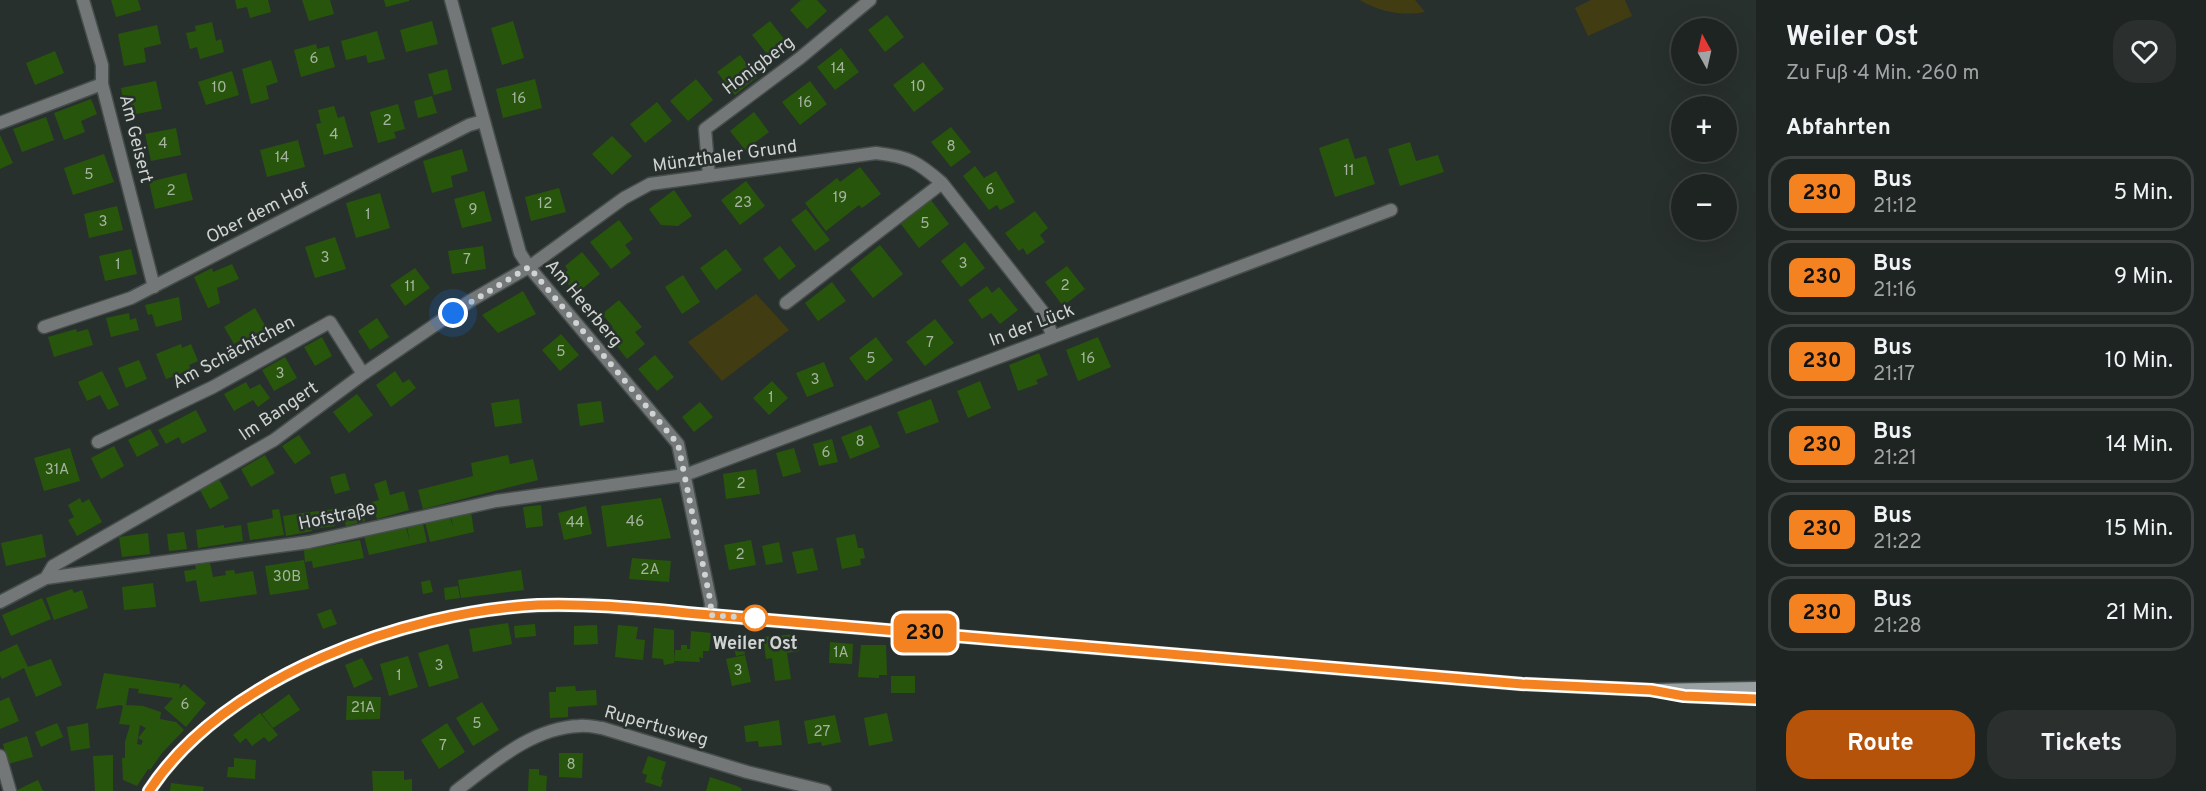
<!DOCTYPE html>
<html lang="de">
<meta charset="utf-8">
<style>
body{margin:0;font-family:Overpass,sans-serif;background:#2b302f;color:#f1f3f6;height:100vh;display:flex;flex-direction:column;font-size:22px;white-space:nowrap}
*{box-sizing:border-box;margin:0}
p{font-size:20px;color:#a1a4a5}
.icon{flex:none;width:33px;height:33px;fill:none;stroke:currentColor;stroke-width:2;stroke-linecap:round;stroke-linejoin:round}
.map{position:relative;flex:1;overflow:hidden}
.side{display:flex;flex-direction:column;background:#1e2422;width:450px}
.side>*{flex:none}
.badge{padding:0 12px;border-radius:9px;font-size:21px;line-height:39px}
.needle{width:39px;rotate:352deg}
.fabs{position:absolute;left:1671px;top:18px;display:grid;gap:12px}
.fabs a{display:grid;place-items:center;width:66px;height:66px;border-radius:50%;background:#1e2422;box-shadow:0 6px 24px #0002,0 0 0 2px #3c4140;font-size:30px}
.you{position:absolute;width:30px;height:30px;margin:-15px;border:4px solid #fff;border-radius:50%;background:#1a73e8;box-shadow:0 0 0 9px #1a73e833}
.map>.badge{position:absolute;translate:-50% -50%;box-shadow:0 0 0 3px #fff}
h2{padding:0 30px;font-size:22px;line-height:54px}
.round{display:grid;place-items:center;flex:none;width:63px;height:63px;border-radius:24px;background:#2b302f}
.overview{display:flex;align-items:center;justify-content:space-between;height:102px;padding:0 30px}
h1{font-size:28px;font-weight:700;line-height:45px}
.action{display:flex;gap:12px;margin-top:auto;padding:12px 30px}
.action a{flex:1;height:69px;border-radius:24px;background:#b45309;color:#fff;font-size:24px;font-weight:700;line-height:69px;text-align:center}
.action a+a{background:#2b302f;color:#f1f3f6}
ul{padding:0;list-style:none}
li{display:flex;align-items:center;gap:18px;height:75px;margin:0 12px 9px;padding:0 18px;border:3px solid #3c4140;border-radius:24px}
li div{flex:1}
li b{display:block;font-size:22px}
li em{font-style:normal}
li .badge{min-width:66px;font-weight:700;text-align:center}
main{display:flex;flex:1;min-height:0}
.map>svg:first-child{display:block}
</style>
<main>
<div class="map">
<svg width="1756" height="791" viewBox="0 0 1756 791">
<rect width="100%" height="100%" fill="#28302d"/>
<!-- green -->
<path fill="#413c12" d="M1360 0H1415L1425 12C1401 16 1380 12 1360 0Z
M1591 0H1625L1632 16 1588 36 1575 8Z
M756 294 789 330 722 381 688 342Z"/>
<!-- building -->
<path fill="#28550c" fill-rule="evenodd" d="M111 0H138L141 10 116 17Z
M235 0H268L271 12 250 18 247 7 237 9Z
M302 0H330L334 14 309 21Z
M384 0H409V1L386 7Z
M801 0H817L827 11 807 29 790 10Z
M887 15 904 37 885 52 868 30Z
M432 21 438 44 406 52 400 30Z
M513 21 524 58 502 65 491 28Z
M770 21 788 44 770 58 752 35Z
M212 22 216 41 221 39 224 52 200 59 197 47 190 49 186 33 196 31 195 26Z
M157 25 161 44 144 48 146 62 124 66 118 34Z
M377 31 385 59 368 63 366 55 346 60 341 41Z
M316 44 317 49 329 46 335 67 301 77 294 50Z
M841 48 859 72 835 90 817 67Z
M55 51 64 73 35 85 26 63Z
M740 55 757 77 735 95 717 72Z
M271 60 278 82 266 86 269 99 251 104 242 69Z
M923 62 944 89 914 112 893 85Z
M447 69 452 90 434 95 428 74Z
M232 71 239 95 206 105 198 82Z
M535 79 542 108 503 118 496 89Z
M696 79 713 100 688 121 670 101Z
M156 81 162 109 126 116 121 88Z
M810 81 827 104 800 125 782 102Z
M432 96 437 113 418 118 414 101Z
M91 99 97 114 81 121 85 132 64 140 54 113Z
M657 102 672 121 645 143 630 124Z
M398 104 405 129 394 132 396 138 378 143 370 112Z
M334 106 338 118 344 116 353 147 324 155 316 124 321 123 318 110Z
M754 112 769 132 745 150 730 131Z
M46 117 54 140 22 152 13 129Z
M951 127 971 152 951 167 931 142Z
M176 128 181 155 151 161 145 134Z
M0 135 13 163 0 169Z
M612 136 632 156 612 175 592 154Z
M1348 138 1355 159 1366 156 1375 184 1335 197 1319 148Z
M298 140 305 167 267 177 260 150Z
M1410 142 1416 161 1438 155 1444 172 1400 186 1388 149Z
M462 149 468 171 451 176 453 187 432 193 423 161Z
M104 154 114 182 73 195 64 168Z
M975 166 984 178 996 171 1015 202 1000 210 997 205 989 210 963 176Z
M860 167 881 194 862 208 859 205 826 231 805 203 837 178 840 182Z
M186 173 193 200 155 209 149 182Z
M746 181 765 206 740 225 721 200Z
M559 188 566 212 531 221 525 197Z
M674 190 692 216 678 226 661 225 649 209Z
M484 191 492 221 462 228 454 199Z
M380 193 390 228 356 238 346 203Z
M931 200 949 224 919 248 901 224Z
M117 206 123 230 89 238 84 214Z
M806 209 830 240 815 251 791 220Z
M1035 211 1048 228 1040 235 1045 242 1027 255 1023 248 1019 251 1005 233Z
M619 220 633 239 625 245 631 253 611 269 590 242Z
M335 237 346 269 315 278 305 247Z
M965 242 985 268 961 287 941 261Z
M880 245 903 274 873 298 850 269Z
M483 246 486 269 452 274 448 251Z
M780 246 796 266 779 280 763 259Z
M131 249 137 274 105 281 99 256Z
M726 249 742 270 716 290 700 268Z
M582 252 600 274 576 294 561 276 568 270 565 266Z
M232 264 239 279 217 288 220 303 208 308 194 277 212 268 213 272Z
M1067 266 1085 289 1063 306 1045 282Z
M415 268 430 288 405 306 390 285Z
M683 275 700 302 682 314 665 287Z
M832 282 846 301 818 321 805 303Z
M987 286 992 293 999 287 1018 310 1000 324 991 313 982 319 968 300Z
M523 291 536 314 498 333 482 315Z
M179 297 182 320 156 327 152 314 148 315 145 305Z
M619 300 642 327 635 332 645 344 627 359 606 333 613 327 602 314Z
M255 308 271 336 251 346 246 337 234 344 224 327Z
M129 313 130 320 136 318 139 330 111 337 106 318Z
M377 318 389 337 370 350 358 331Z
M935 319 954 343 925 366 906 342Z
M76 329 77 332 88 329 93 345 54 357 48 337Z
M561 334 579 355 560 371 542 350Z
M322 337 332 356 315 366 304 347Z
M876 337 893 360 866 381 849 358Z
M1098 337 1111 367 1078 381 1066 350Z
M181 344 182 348 191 344 198 361 189 365 191 370 166 379 156 354Z
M1039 353 1048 375 1036 380 1038 384 1018 391 1009 365Z
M655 355 674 377 657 391 638 369Z
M285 357 297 378 274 391 262 370Z
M139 360 147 379 126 388 118 368Z
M824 362 834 386 807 397 796 373Z
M102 371 119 405 108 410 100 395 87 401 78 382Z
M395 371 403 383 409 379 416 388 391 407 376 385Z
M772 381 788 398 769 415 753 398Z
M980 381 991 408 968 418 957 391Z
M246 382 250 389 260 384 270 398 258 407 253 400 234 411 224 394Z
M357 394 373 415 349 433 333 412Z
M519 399 522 423 495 427 491 403Z
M931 399 939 422 906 434 897 412Z
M601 401 604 422 580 426 577 404Z
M700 402 713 417 694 432 682 417Z
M196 410 207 431 182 444 179 437 166 444 158 430Z
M871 425 880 447 850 459 841 437Z
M150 429 159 445 137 457 128 440Z
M299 435 311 453 295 464 282 446Z
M832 439 838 462 819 466 813 444Z
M114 446 124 466 101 479 91 458Z
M70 448 80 481 44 491 34 458Z
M794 448 801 472 783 477 776 453Z
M265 455 275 473 251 487 241 469Z
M508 455 510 464 533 459 538 480 423 509 418 490 473 476 471 463Z
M756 469 760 494 726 499 723 474Z
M345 473 350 490 335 494 330 477Z
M219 479 229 498 210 509 200 490Z
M386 480 390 495 404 491 409 510 377 519 372 502 379 500 374 484Z
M80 498 82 503 89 499 102 522 77 536 68 520 74 517 68 505Z
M661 498 671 538 607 547 601 506Z
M361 504 365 521 346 526 341 509Z
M541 505 543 526 526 528 523 507Z
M586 506 592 534 564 540 558 513Z
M279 509 284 535 250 540 247 523 273 518 272 510Z
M333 509 335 526 313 529 310 512Z
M309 512 312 531 286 536 283 516Z
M471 512 474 532 430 542 425 522 450 517 453 527 451 516Z
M423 524 427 542 369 555 364 536 406 527 410 543 407 527Z
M224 525V528L241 525 243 541 198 548 196 530Z
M184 532 187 549 169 551 167 534Z
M148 533 150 554 122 557 119 537Z
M42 534 46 557 6 566 1 543Z
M855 534 858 548H863L865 558 860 559 861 565 842 569 836 538Z
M360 540 364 558 313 568 312 561 305 562 304 550Z
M751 540 756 565 729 570 724 545Z
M779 542 783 562 766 565 762 546Z
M813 548 818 570 797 574 792 552Z
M632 558 671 561 669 582 629 579Z
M304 560 309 589 270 595 265 566Z
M210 563 213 577 226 575 225 571 234 570 235 574 253 571 257 594 200 602 196 580 186 582 184 571 196 569 195 565Z
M521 570 524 590 461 598 458 580Z
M430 580 433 592 423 594 421 582Z
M153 583 156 607 124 610 122 587Z
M458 586 460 598 445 600 444 588Z
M72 589 74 593 82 590 88 608 54 620 46 598Z
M42 598 51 619 11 636 2 615Z
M331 609 337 624 323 629 317 614Z
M508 623 512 644 473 652 469 629Z
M535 624 536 636 515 638 514 626Z
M597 625 598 644 574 645V626Z
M618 625 638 627 636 639 645 640 643 660 615 657Z
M654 628 674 630V663L664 665 663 659 652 658Z
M691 631 711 633 709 651H703V658L699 657 700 662 674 661 675 650H681V645H687V649H690Z
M797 634 799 651 787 653 791 679 775 681 772 658 766 659 763 637Z
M741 636 745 654 736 656 732 638Z
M830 642 853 644 852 664 829 663Z
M17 644 28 667 51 659 62 685 36 697 24 668 2 679 0 675V652Z
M448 644 459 678 429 687 418 653Z
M861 645H886L887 675H879V678L858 677Z
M745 655 751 682 732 686 726 659Z
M408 656 418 687 389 696 380 664Z
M362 658 373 679 354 688 345 665Z
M104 673 180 684 179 689 184 684 206 703 186 727 164 708 173 698 138 693 139 689 129 688 126 705 143 706 161 712 160 719 176 722 184 730 162 753 150 770 148 769 137 786 123 780 122 758H125V742L130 725 119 724 123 706 120 705 96 709ZM140 725 146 728 138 738 143 741 141 745 137 744Z
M891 676H915V693H891Z
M575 686 576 691 596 690 597 705 568 707V717L550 718 549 692H556V687Z
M289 694 300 710 273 728 262 714Z
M347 696 381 697 380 719 346 720Z
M9 697 19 721 0 729V701Z
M482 702 499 730 473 746 456 718Z
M260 713 278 735 269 742 264 737 252 746 246 738 240 743 233 735Z
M887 713 893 741 869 746 864 718Z
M835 715 841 742 822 746 821 742 808 744 804 721Z
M779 720 782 745 759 747 758 741 746 742 744 726Z
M57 723 63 737 41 747 35 732Z
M88 723 90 748 71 751 67 727Z
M447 723 465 752 439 769 421 740Z
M27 736 33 757 8 764 3 744Z
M559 753H583L582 778 559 777Z
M113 755V791H95L93 756Z
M648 756 666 762 661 779 663 780 661 787 645 782 647 775 642 773Z
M234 758 256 760 255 779 227 777 228 767H234Z
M529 769H539V775L547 776 546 791H528Z
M372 771H404V780L412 779V791H373Z
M710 777 737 786 742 789 741 791H706Z
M38 780 43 791H15Z
M171 783 204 787 203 791H170Z"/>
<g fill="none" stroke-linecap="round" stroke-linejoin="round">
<defs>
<path id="street" d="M83 0 102 65V84L154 287
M451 0 520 253 529 267 678 444 711 604 710 615
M0 123 102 84
M709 176 705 129 800 58 870 0
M786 303 942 183
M44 327 131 298 469 125 483 121
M98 442 213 387 330 322 363 374
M46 578 53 566 274 440 363 374 470 301 529 267 624 198 650 184 876 153C909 157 917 161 942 183L1043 312 1053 337
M0 602 46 578 309 542 496 501 685 475 1391 210
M0 756 10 791
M456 791C492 764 531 728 579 726 586 725 595 727 602 728L747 772 825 791"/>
<path id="secondary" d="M1688 696 1756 699
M149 791C221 682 386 620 512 607 538 605 564 605 589 605L1522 684 1651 690 1756 688"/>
</defs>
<!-- street casing -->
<use href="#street" stroke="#464d4b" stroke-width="15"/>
<!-- secondary casing -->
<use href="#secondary" stroke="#464d4b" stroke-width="15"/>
<!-- street -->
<use href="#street" stroke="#737778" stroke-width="12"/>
<!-- secondary -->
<use href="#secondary" stroke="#9aa1a2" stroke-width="12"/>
</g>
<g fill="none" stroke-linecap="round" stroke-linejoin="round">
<defs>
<path id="line" d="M149 791C224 676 405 612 538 605 595 603 653 610 710 615L1522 684 1651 690 1684 696 1756 699"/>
</defs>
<!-- line casing -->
<use href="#line" stroke="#fff" stroke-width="14"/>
<!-- line -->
<use href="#line" stroke="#f58220" stroke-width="9"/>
<!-- walk -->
<path stroke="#cfd3d1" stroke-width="6" stroke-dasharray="0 10.8" d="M453 313 529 267 678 444 711 604 710 615 763 619 755 618"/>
</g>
<!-- markers -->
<circle fill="#fff" stroke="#f58220" stroke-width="3" cx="755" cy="618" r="12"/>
<g text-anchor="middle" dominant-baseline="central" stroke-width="5" stroke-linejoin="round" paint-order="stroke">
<!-- number labels -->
<g font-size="15" fill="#a5b4a0">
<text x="314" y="59">6</text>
<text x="838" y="69">14</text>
<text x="918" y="87">10</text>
<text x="219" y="88">10</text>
<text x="519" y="99">16</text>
<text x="805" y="103">16</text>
<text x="387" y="121">2</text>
<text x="334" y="135">4</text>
<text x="163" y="144">4</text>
<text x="951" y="147">8</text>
<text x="282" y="158">14</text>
<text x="1349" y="171">11</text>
<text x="89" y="175">5</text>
<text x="990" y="190">6</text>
<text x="171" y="191">2</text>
<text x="840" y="198">19</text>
<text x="743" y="203">23</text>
<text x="545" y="204">12</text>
<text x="473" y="210">9</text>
<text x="368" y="215">1</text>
<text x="103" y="222">3</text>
<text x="925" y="224">5</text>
<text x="325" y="258">3</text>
<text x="467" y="260">7</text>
<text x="963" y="264">3</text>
<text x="118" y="265">1</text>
<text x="1065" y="286">2</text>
<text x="410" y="287">11</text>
<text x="930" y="343">7</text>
<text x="561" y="352">5</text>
<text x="871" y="359">5</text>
<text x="1088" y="359">16</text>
<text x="280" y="374">3</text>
<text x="815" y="380">3</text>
<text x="771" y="398">1</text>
<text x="860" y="442">8</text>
<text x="826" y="453">6</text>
<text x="57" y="470">31A</text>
<text x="741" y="484">2</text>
<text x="635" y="522">46</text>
<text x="575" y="523">44</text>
<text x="740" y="555">2</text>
<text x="650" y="570">2A</text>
<text x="287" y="577">30B</text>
<text x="841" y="653">1A</text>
<text x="439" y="666">3</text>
<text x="738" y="671">3</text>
<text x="399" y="676">1</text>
<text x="185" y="705">6</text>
<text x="363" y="708">21A</text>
<text x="477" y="724">5</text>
<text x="822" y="732">27</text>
<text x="443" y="746">7</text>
<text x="571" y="765">8</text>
</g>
<!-- street labels -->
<g font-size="18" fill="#cfd3d1" stroke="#28302d">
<text transform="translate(759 66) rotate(-37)">Honigberg</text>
<text transform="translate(135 139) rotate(76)">Am Geisert</text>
<text transform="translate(725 157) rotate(-8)">Münzthaler Grund</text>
<text transform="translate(258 214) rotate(-27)">Ober dem Hof</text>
<text transform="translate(583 304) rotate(50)">Am Heerberg</text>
<text transform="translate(1032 326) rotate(-21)">In der Lück</text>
<text transform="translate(234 353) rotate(-28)">Am Schächtchen</text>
<text transform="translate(279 412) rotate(-34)">Im Bangert</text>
<text transform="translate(337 517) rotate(-12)">Hofstraße</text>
<text transform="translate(656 727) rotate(16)">Rupertusweg</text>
</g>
<!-- stop labels -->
<g font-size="18" font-weight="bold" fill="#cfd3d1" stroke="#28302d">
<text x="755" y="644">Weiler Ost</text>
</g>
</g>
</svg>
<div class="fabs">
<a><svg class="needle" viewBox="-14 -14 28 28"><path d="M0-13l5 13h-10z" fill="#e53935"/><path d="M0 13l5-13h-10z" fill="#a1a4a5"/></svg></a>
<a>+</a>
<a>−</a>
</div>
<div class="you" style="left:453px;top:313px"></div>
<b class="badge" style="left:925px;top:633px;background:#f58220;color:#111">230</b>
</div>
<section class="side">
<div class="overview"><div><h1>Weiler Ost</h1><p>Zu Fuß · 4 Min. · 260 m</p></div><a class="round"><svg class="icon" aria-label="heart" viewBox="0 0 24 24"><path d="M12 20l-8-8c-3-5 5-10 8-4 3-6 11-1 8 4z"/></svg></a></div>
<h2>Abfahrten</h2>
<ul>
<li><span class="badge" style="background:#f58220;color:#111">230</span><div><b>Bus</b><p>21:12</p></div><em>5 Min.</em></li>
<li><span class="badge" style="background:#f58220;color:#111">230</span><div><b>Bus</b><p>21:16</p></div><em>9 Min.</em></li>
<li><span class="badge" style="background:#f58220;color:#111">230</span><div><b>Bus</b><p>21:17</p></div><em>10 Min.</em></li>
<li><span class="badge" style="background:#f58220;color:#111">230</span><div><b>Bus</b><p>21:21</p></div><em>14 Min.</em></li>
<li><span class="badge" style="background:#f58220;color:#111">230</span><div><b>Bus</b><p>21:22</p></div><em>15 Min.</em></li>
<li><span class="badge" style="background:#f58220;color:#111">230</span><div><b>Bus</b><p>21:28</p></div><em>21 Min.</em></li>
</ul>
<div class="action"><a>Route</a><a>Tickets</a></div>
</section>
</main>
